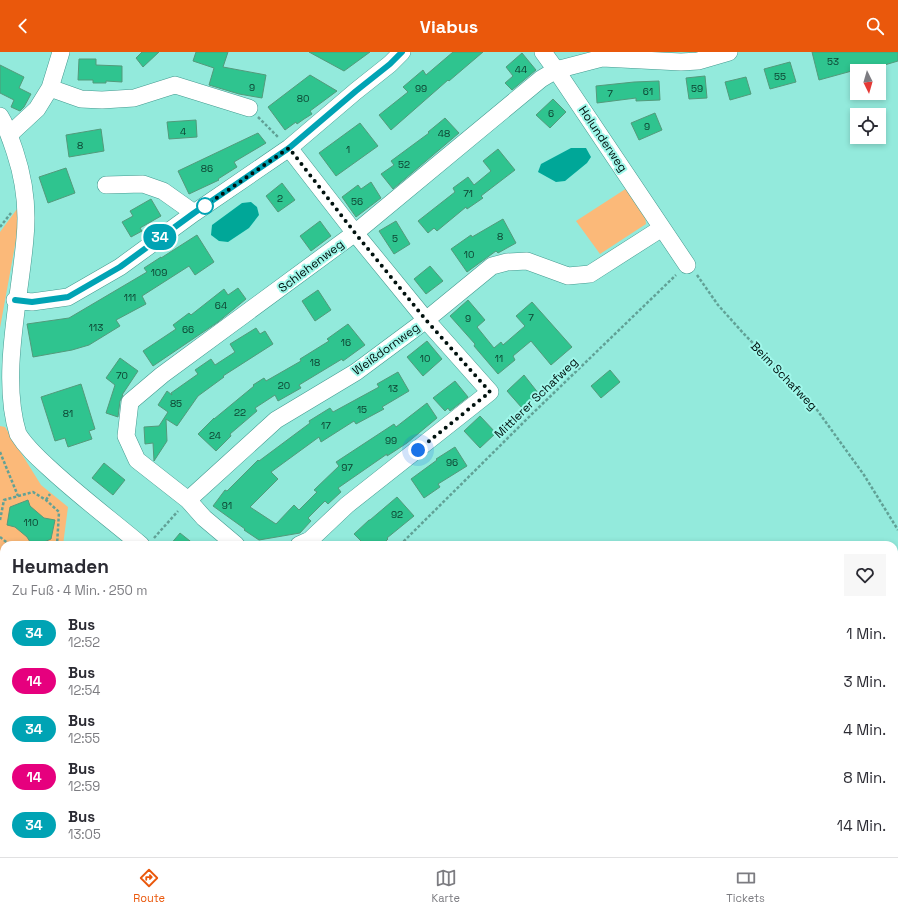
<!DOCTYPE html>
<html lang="de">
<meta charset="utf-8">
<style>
body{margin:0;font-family:"Space Grotesk",sans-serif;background:#f7f7f7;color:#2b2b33;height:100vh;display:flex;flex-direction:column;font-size:15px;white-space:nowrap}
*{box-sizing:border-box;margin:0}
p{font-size:13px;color:#7c7c81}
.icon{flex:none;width:22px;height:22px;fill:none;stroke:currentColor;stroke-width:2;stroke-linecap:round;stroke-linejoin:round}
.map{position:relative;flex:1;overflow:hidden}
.sheet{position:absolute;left:0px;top:489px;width:898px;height:316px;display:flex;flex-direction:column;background:#fff;border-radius:12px 12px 0 0;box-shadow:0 2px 6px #0003}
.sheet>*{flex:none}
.badge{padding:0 8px;border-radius:13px;font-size:14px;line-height:26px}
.needle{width:26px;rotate:175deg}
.buttons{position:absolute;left:850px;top:12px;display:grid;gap:8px}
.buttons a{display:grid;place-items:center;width:36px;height:36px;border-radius:0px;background:#fff;box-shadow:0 2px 6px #0003;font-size:20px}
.you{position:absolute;width:20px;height:20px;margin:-10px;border:3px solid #fff;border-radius:50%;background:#1a73e8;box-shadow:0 0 0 6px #1a73e833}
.map>.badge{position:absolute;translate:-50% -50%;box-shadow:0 0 0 2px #fff}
.round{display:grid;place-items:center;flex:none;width:42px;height:42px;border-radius:0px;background:#f7f7f7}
.summary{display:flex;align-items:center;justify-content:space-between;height:68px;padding:0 12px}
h1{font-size:19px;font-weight:800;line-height:30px}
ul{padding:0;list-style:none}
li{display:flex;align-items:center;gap:12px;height:48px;padding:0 12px}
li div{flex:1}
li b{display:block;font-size:15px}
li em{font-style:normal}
li .badge{min-width:44px;font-weight:700;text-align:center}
header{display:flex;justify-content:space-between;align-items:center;height:52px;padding:0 12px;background:#ea580c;color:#fff;font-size:18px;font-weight:800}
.menu{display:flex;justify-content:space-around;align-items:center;height:56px;border-top:1px solid #e1e1e2;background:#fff;font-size:11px;color:#7c7c81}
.menu a{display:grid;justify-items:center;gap:2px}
.menu .current{color:#ea580c}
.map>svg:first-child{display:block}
</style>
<header><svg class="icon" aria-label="back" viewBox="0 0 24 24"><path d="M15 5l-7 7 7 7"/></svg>Viabus<svg class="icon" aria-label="search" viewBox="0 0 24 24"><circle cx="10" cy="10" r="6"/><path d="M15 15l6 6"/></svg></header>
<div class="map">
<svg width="898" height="805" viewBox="0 0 898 805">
<rect width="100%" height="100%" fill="#93eadc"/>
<!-- green -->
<path fill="#fbb979" d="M627 136 645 163 646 172 600 202 576 169Z
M17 157 18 177 0 276V180Z
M0 374 5 375 41 433 68 455 63 493H4V532L0 537Z
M0 717 4 720V801H151L158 805H0Z"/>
<!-- water -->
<path fill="#00a798" d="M571 96H586L591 105 587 111 565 129 556 130 538 120 541 112Z
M251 150 257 155 259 163 249 176 228 190 219 189 211 183 212 173 242 151Z"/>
<!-- building -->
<path fill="#2fc48f" stroke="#539a7b" d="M142 0H159L143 15 136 6Z
M196 0H228L223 15 266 23 262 46 239 42 209 33 214 16 193 9Z
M309 0H370L344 19Z
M453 0H483L449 29 448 28 391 78 379 63 408 40 403 35 423 18 426 23Z
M812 0H898V9L871 17 870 14 819 28Z
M522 1 536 18 512 38 505 31 513 24 506 15Z
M79 7H96V13L122 14V30L106 29V31H93V28H78Z
M790 10 796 30 770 37 764 17Z
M0 13 24 25 19 36 31 42 24 55 20 59 11 55 14 48 0 41Z
M310 23 337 39 310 59 312 62 304 67 297 72 296 70 285 78 268 55Z
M705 24 707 46 689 47 686 26Z
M746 25 751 42 730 48 725 30Z
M659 29 660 48 636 49V46L597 51 596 34 634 30Z
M553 47 566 60 550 76 536 63Z
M655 61 662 78 639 88 631 71Z
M445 66 459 81 393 137 381 122 394 113 391 109 429 81 428 80Z
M196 68 197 85 169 87 167 70Z
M360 71 378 94 336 124 319 101Z
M101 77 104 99 69 105 66 83Z
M258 81 266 91 234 110 237 115 218 127 219 128 189 142 178 119Z
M498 97 515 118 481 144 483 146 467 157 466 155 437 179 434 176 428 181 418 169 455 140 453 136 468 125 474 133 491 119 483 109Z
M66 116 75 141 48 151 39 125Z
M371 130 381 146 356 165 342 145 358 133 361 137Z
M282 131 295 148 278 160 266 144Z
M151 147 161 164 140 176 142 179 131 185 122 170 133 164 130 159Z
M503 167 516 191 498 201 496 199 467 220 451 197 471 183 472 185Z
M320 169 331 184 311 199 300 184Z
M396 169 410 192 394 202 379 179Z
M197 183 214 210 195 223 189 214 142 244 146 252 116 268 120 274 89 293 72 298 33 305 27 272 69 266 147 220 144 216 161 205V206Z
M430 214 443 229 426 242 414 227Z
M238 236 246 247 218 270 153 314 143 299 176 277 173 273 189 261 191 263 224 237 228 243Z
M318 238 331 258 315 269 302 249Z
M468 248 485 268 477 275 494 296 501 290 503 293 525 274 516 264 532 250 572 295 551 313 531 289 513 304 515 308 498 322 474 294 475 292 450 264Z
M348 272 365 293 343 309 342 307 299 333 301 336 278 349 275 343 255 356 257 359 230 382 231 384 216 399 198 382 214 366V367L254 334 253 333 264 326 266 329 301 309 300 307 329 289 327 287Z
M256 276 260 282 265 279 273 292 223 324 224 325 198 344 177 374 166 367 167 389 154 409 153 391 145 392 144 375 159 374 168 360 158 353 167 339 172 343 171 341 198 322 195 318 211 307 215 313 235 300 230 292Z
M427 289 442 307 423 324 407 305Z
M120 306 138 319 122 343H123L120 349 118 365 106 361 115 333 106 326Z
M610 318 620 330 601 346 591 334Z
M398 320 409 339 382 355 384 357 356 372 354 369 321 390 319 385 271 420 278 427 250 455 276 472 294 453 299 458 317 440 314 438 339 414 336 410 394 372 396 375 427 351 437 366 407 391 387 404V402L338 436 341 440 328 452 325 449 308 466 311 469 300 481 259 488 244 478 245 477 213 454 225 438 227 439 258 408 259 409 310 371 309 369 330 356 333 360 379 335 377 332Z
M524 323 539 342 522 356 507 339Z
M455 329 468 345 450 359 448 356 445 359 433 346Z
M81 332 95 377 89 379 92 387 68 395 65 386 55 389 41 345Z
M480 364 496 381 480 396 464 379Z
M455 395 467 414 438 432 440 435 424 446 411 427 437 408 436 407Z
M104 411 125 428 113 443 92 426Z
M397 445 414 464 387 486 388 487 382 493H365L354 482 369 468H370Z
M28 448 30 454 44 466 55 468 51 487 37 493H32L27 485 15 475 7 473 10 455Z
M180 481 195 493H170Z"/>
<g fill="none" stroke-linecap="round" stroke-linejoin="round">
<defs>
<path id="minor" d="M543 0 556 18 687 213
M50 36 81 47 102 48 134 46 175 33 249 56
M0 64C7 75 11 88 15 100 25 130 28 156 25 186 20 247 0 325 18 382 26 395 37 405 48 415 78 443 110 467 141 493
M10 82 37 57 50 36 61 0
M289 96 355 181 426 268 490 340 347 453 310 488 299 493
M106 133 143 132 163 139 194 161
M15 248 32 250 68 245 120 215 194 161 289 96 356 39 390 12 402 0
M188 448 276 368 356 320 426 268 492 214 507 210 527 209 568 224 590 222 662 176
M236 493 204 466 188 448 137 408 126 384 130 350 162 323 355 181 541 27 556 18 602 6 681 10 698 9 729 0"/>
</defs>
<!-- minor casing -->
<use href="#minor" stroke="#439a8f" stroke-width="18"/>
<!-- path -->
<path stroke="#61a196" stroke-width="2.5" stroke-dasharray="3 2" stroke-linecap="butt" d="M258 65 279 86
M0 175 11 161
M697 223 718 253 744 282 812 351 864 423 898 478
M0 400 18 444
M46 448 50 442
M0 468 4 448 33 440 46 448 59 460 57 493
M0 485 10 493
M154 486 178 459
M400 493 531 363 676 223
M0 505 4 500
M894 683 898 682
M0 705 4 708
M165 801 172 805
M691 805V801"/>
<!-- minor -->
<use href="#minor" stroke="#fff" stroke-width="17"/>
</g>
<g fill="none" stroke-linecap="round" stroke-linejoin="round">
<defs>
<path id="line" d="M15 248 32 250 68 245 120 215 194 161 289 96 356 39 390 12 402 0"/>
</defs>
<!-- line casing -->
<use href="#line" stroke="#fff" stroke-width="9"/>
<!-- line -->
<use href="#line" stroke="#00a3b4" stroke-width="6"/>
<!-- walk -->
<path stroke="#00110e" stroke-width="4" stroke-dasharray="0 7.2" d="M205 154 289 96 355 181 426 268 490 340 418 398"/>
</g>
<!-- markers -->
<circle fill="#fff" stroke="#00a3b4" stroke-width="2" cx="205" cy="154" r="8"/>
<g text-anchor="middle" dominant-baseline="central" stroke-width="4" stroke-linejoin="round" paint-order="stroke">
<!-- number labels -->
<g font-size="10" fill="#0c3e2e">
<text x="833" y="9">53</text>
<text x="521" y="17">44</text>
<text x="780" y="24">55</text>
<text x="252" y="35">9</text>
<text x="421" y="36">99</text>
<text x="697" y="36">59</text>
<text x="648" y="39">61</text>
<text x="610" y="41">7</text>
<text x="303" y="46">80</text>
<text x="551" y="61">6</text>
<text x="647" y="74">9</text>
<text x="183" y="79">4</text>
<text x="444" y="81">48</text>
<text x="80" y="93">8</text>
<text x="348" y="97">1</text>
<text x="404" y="112">52</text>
<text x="207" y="116">86</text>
<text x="468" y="141">71</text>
<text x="280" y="146">2</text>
<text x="357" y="149">56</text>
<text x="500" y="184">8</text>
<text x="395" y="186">5</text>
<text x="469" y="202">10</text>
<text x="159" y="220">109</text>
<text x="130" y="245">111</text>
<text x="221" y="253">64</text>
<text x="531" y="265">7</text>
<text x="468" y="266">9</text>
<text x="96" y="275">113</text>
<text x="188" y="277">66</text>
<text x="346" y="290">16</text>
<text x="425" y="306">10</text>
<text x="499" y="306">11</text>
<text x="315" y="310">18</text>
<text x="122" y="323">70</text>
<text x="284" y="333">20</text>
<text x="393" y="336">13</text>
<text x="176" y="351">85</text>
<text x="362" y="357">15</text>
<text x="240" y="360">22</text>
<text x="68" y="361">81</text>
<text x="326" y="373">17</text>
<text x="215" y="383">24</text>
<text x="391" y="388">99</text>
<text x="452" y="410">96</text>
<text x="347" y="415">97</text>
<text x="227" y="453">91</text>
<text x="397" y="462">92</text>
<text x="31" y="470">110</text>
</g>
<!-- street labels -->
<g font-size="12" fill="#00110e" stroke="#a0f7ea">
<text transform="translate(603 87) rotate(56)">Holunderweg</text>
<text transform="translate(311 214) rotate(-37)">Schlehenweg</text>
<text transform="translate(386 297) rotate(-36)">Weißdornweg</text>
<text transform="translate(784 324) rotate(46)">Beim Schafweg</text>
<text transform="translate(536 346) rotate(-44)">Mittlerer Schafweg</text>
</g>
</g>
</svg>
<div class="buttons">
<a><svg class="needle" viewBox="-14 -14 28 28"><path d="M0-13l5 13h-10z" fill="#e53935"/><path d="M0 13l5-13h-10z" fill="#7c7c81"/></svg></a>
<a><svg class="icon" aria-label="locate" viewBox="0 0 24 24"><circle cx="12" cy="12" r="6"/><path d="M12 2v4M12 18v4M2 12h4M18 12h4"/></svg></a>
</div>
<div class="you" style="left:418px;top:398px"></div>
<b class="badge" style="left:160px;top:185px;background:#00a3b4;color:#fff">34</b>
<section class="sheet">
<div class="summary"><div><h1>Heumaden</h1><p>Zu Fuß · 4 Min. · 250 m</p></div><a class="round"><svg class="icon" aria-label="heart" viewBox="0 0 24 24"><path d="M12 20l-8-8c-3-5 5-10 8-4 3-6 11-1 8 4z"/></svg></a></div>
<ul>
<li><span class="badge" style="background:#00a3b4;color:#fff">34</span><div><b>Bus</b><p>12:52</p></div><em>1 Min.</em></li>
<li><span class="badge" style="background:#e6007e;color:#fff">14</span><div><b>Bus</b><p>12:54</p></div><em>3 Min.</em></li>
<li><span class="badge" style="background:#00a3b4;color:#fff">34</span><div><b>Bus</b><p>12:55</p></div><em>4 Min.</em></li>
<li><span class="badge" style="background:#e6007e;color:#fff">14</span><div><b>Bus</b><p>12:59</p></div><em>8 Min.</em></li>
<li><span class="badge" style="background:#00a3b4;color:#fff">34</span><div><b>Bus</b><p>13:05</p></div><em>14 Min.</em></li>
</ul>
</section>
</div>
<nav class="menu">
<a class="current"><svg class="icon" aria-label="directions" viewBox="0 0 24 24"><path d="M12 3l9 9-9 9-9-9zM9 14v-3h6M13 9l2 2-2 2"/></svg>Route</a>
<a><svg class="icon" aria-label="map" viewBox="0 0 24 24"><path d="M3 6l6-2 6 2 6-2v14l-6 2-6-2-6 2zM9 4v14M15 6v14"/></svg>Karte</a>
<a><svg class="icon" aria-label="tickets" viewBox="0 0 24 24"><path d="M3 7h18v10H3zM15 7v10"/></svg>Tickets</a>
</nav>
